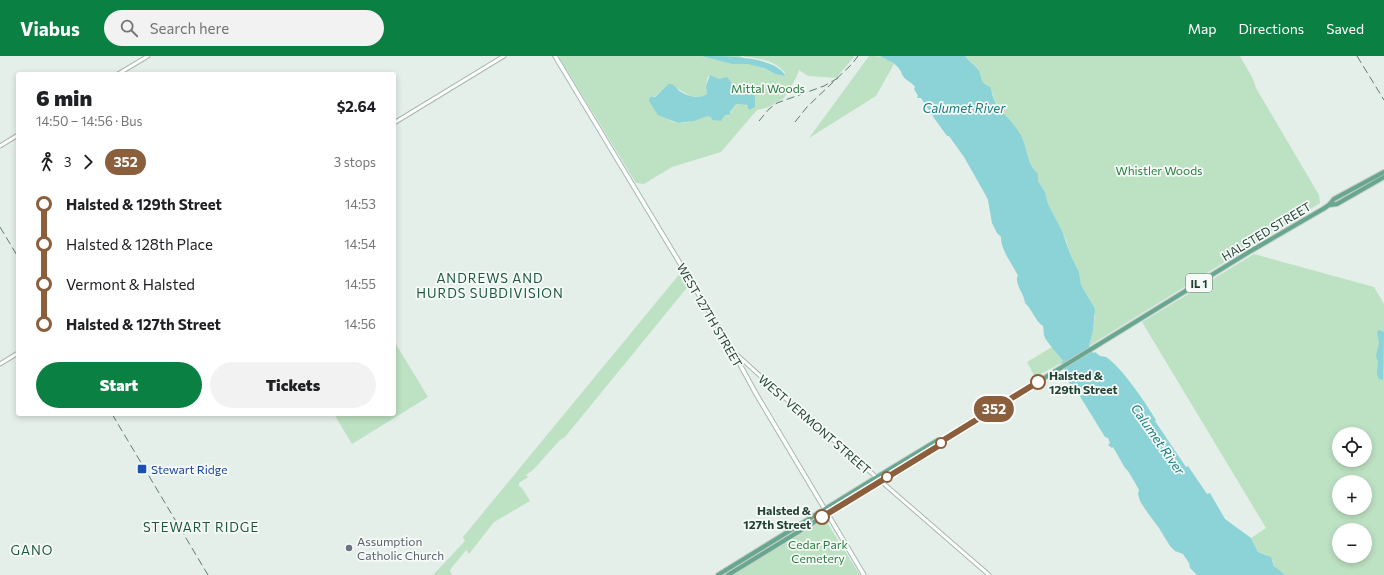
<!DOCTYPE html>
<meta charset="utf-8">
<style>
body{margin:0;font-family:Commissioner,sans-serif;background:#f2f2f2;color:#202124;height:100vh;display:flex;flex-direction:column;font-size:15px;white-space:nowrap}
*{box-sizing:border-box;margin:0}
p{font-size:13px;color:#757577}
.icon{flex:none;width:22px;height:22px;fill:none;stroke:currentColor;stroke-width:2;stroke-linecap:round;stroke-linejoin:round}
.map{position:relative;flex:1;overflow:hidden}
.details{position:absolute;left:16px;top:16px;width:380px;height:344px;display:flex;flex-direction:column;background:#fff;border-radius:4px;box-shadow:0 2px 6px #0003}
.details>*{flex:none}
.badge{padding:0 8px;border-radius:13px;font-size:14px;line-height:26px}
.buttons{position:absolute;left:1332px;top:371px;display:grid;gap:8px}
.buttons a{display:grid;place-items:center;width:40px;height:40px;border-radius:50%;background:#fff;box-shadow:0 2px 6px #0003;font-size:20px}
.map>.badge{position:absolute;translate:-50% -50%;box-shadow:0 0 0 2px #fff}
.legs{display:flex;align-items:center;gap:6px;height:44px;padding:0 20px;font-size:13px}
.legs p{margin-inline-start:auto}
.overview{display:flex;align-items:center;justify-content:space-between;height:68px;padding:0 20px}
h1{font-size:22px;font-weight:800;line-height:30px}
.action{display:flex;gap:8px;margin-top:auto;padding:8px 20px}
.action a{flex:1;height:46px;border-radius:24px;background:#0b8043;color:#fff;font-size:16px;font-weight:800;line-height:46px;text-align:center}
.action a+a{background:#f2f2f2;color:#202124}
ul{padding:0 20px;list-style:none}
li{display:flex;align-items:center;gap:14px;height:40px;font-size:15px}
li i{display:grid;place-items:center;width:6px;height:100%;margin:0 5px;background:currentColor}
li i::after{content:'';width:10px;height:10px;margin:-5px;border:3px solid;border-radius:50%;background:#fff}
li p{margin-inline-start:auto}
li:first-child i{background:linear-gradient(#0000 50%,currentColor 0)}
li:last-child i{background:linear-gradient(currentColor 50%,#0000 0)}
header{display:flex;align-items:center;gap:24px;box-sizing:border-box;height:56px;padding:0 20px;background:#0b8043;color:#fff}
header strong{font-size:19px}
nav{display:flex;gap:22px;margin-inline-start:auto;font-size:14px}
.search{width:280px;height:36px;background:#f2f2f2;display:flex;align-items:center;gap:10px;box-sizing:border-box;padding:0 14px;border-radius:22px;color:#757577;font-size:15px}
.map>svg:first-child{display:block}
</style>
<header>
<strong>Viabus</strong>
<div class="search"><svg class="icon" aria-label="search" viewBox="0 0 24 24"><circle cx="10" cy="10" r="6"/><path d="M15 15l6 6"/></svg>Search here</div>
<nav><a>Map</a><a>Directions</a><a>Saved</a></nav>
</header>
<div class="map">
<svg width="1384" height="519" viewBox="0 0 1384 519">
<rect width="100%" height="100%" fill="#e5efe9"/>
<!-- green -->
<path fill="#bde1c3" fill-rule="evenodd" d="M560 0H740L775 18 784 20 785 17C774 3 758 3 742 0H854C849 9 841 14 837 22L808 20 799 14 796 22 784 42 769 51 757 54 721 96 672 111 644 128 636 127 559 1ZM708 20 719 23 727 22 752 53 745 49 736 48 730 57V60L725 59 721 65 714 64 710 60H708C700 63 685 68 677 67 668 65 657 55 652 48L654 41 668 28C682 32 690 47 707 38L706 30Z
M869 0C875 0 880 0 886 2 890 4 891 7 894 8L876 40 809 82Z
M965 0H1240L1253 23 1256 32 1319 139 1320 147 1089 290 1093 275 1095 259 1088 241 1081 229 1079 216 1071 200 1066 184 1048 148 1045 136 1038 125 1037 117 1035 116 1026 97 1004 57 994 44 993 38 981 24 978 12Z
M1254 198 1374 231 1384 248V519H1285C1278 515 1274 512 1273 505L1267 499 1258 496 1251 482 1266 472 1142 266ZM1339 378H1365V404H1339ZM1339 426H1365V452H1339ZM1339 474H1365V500H1339Z
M682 215 690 228 565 381 560 384 533 414 526 419 528 421 519 427V430L522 432 530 445 494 466 469 498 466 494 450 514 452 519H433L465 485 463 481Z
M394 285 428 341 352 388 334 358H394Z
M1052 291 1063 306 1035 321 1027 306Z
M826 465 860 519H733L821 466Z"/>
<!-- water -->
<path fill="#8bd3d6" d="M702 0C724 0 774 0 785 19L784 20 775 18 764 12 748 8H732Z
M880 0H965C969 5 974 8 977 12 983 19 978 26 990 31 992 36 993 42 995 46 1004 60 1017 69 1023 84 1027 96 1029 110 1038 118V125L1045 136 1048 148 1062 175 1071 200 1079 216 1081 229 1095 253 1093 275 1089 290 1093 297 1095 296 1100 300 1106 301 1109 303C1128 320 1142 342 1156 364L1155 365 1186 411 1188 410 1207 438 1210 437 1225 463 1251 482 1258 496 1271 501 1274 510 1285 519H1197L1190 512 1189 507 1183 498 1175 495 1170 490 1159 472 1147 456 1140 445 1138 438 1139 434 1134 425 1128 415 1125 412 1113 391 1112 392 1108 389 1110 387 1108 382 1105 381 1076 334C1067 329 1066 316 1061 307L1063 305C1061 303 1046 284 1045 282 1043 278 1044 274 1043 270 1035 265 1032 253 1025 247 1024 237 1016 231 1017 221L1018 220C1013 209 1000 193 1001 181L997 177 992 167 988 144 985 138 964 101 949 80H947C938 68 929 55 921 42H917L918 40 914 33 915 31C912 26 906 25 903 20 901 18 902 16 900 14 897 8 886 3 880 0Z
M710 19 719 23 727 21 733 29 745 31 755 40V51L749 54 747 49 736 48 730 56V60L729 59H725L721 65 712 64 711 61 708 60 694 65 678 67 658 59 649 45 650 41H655L668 28C676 28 676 33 681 36 689 41 699 43 707 38L706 30Z
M1379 274 1384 276 1383 324 1379 323 1377 318 1378 306 1376 300 1379 287 1377 276Z"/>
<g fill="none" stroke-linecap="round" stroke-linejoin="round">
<defs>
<path id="tertiary" d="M118 18 148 0
M394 67 504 0
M0 90 18 79
M734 296 769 328 989 519
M0 308 18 297"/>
<path id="secondary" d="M555 0 731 292 755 336 864 519"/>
<path id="primary" d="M1329 149 1337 148 1384 121
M718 519 877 421 938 384 942 385 945 383 1249 196 1323 153 1329 149 1334 143 1384 116
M728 519 940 389 942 385"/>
</defs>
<!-- tertiary casing -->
<use href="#tertiary" stroke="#a7b8b0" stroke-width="5"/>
<!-- secondary casing -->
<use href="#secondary" stroke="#a3bbb0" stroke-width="5.5"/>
<!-- primary casing -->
<use href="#primary" stroke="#c1cac7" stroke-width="6"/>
<!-- tertiary -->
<use href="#tertiary" stroke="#fff" stroke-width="3"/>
<!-- secondary -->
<use href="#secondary" stroke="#fff" stroke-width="3.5"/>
<!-- primary -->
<use href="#primary" stroke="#67a78f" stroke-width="4"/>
<!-- rail -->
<path stroke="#5d7d71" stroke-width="1" stroke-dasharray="8 4" stroke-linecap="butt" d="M1357 0 1384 44
M759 65 769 53 777 47 824 30 838 22
M795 66 807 51 852 8 858 0
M0 171 18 201
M112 358 208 519"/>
</g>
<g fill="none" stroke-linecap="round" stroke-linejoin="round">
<defs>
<path id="line-1" d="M822 461 940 389 942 385 1038 326"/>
</defs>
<!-- line-1 casing -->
<use href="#line-1" stroke="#fff" stroke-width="9"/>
<!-- line-1 -->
<use href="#line-1" stroke="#8b5e3c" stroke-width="6"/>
</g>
<!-- markers -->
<g fill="#fff" stroke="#8b5e3c" stroke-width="2">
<circle cx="1038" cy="326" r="7"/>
<circle cx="941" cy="387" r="5"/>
<circle cx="887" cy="421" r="5"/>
<circle cx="822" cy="461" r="7"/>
</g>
<rect fill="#1a4fb4" stroke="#f6fbf8" stroke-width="1.5" x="137" y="408" width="10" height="10" rx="2"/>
<circle fill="#6b7280" stroke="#f6fbf8" stroke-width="1.5" cx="349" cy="492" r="4"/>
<g text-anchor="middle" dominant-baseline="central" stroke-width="3.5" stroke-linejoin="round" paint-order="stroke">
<!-- shield labels -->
<rect fill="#f6fbf8" stroke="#627a70" stroke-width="1" x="1186" y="218" width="26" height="18" rx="3"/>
<g font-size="11" font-weight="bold" fill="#234236">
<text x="1199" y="227">IL 1</text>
</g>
<!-- park labels -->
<g font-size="12" fill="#2a7c40" stroke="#f6fbf8">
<text x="768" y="32">Mittal Woods</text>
<text x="1159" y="114">Whistler Woods</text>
<text x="818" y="488">Cedar Park<tspan x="818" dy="14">Cemetery</tspan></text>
</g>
<!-- street labels -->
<g font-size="12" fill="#234236" stroke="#f6fbf8">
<text transform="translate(1266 175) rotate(-31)">HALSTED STREET</text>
<text transform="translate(710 259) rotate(60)">WEST 127TH STREET</text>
<text transform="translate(815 368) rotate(41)">WEST VERMONT STREET</text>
</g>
<!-- stop labels -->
<g font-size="12" font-weight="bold" fill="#234236" stroke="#f6fbf8" text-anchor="start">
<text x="1049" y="319">Halsted &amp;<tspan x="1049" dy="14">129th Street</tspan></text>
<text x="811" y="454" text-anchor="end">Halsted &amp;<tspan x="811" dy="14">127th Street</tspan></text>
</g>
<!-- transit labels -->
<g font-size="12" fill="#164399" stroke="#f6fbf8" text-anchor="start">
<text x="151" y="413">Stewart Ridge</text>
</g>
<!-- worship labels -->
<g font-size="12" fill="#5b616d" stroke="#f6fbf8" text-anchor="start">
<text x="357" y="485">Assumption<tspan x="357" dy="14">Catholic Church</tspan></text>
</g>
<!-- water labels -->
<g font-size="13" font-style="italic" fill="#187d83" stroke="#f6fbf8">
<text x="964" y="52">Calumet River</text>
<text transform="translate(1158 383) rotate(55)">Calumet River</text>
</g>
<!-- neighbourhood labels -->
<g font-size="13" letter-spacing="1" fill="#1d5642" stroke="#f6fbf8">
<text x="490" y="222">ANDREWS AND<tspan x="490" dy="15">HURDS SUBDIVISION</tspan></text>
<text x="201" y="471">STEWART RIDGE</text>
<text x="32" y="494">GANO</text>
</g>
</g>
</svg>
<div class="buttons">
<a><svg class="icon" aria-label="locate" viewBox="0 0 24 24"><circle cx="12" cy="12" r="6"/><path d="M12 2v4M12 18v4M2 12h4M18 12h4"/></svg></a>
<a>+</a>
<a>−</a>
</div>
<b class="badge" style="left:994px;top:353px;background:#8b5e3c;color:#fff">352</b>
<section class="details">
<div class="overview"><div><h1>6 min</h1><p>14:50 – 14:56 · Bus</p></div><b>$2.64</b></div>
<div class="legs"><svg class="icon" aria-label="walk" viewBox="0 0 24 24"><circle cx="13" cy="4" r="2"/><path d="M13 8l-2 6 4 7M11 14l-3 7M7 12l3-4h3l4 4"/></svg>3<svg class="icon" aria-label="forward" viewBox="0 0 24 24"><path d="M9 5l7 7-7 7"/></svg><b class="badge" style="background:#8b5e3c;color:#fff">352</b><p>3 stops</p></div>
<ul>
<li><i style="color:#8b5e3c"></i><b>Halsted &amp; 129th Street</b><p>14:53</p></li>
<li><i style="color:#8b5e3c"></i><span>Halsted &amp; 128th Place</span><p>14:54</p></li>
<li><i style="color:#8b5e3c"></i><span>Vermont &amp; Halsted</span><p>14:55</p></li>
<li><i style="color:#8b5e3c"></i><b>Halsted &amp; 127th Street</b><p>14:56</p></li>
</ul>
<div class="action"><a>Start</a><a>Tickets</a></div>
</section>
</div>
